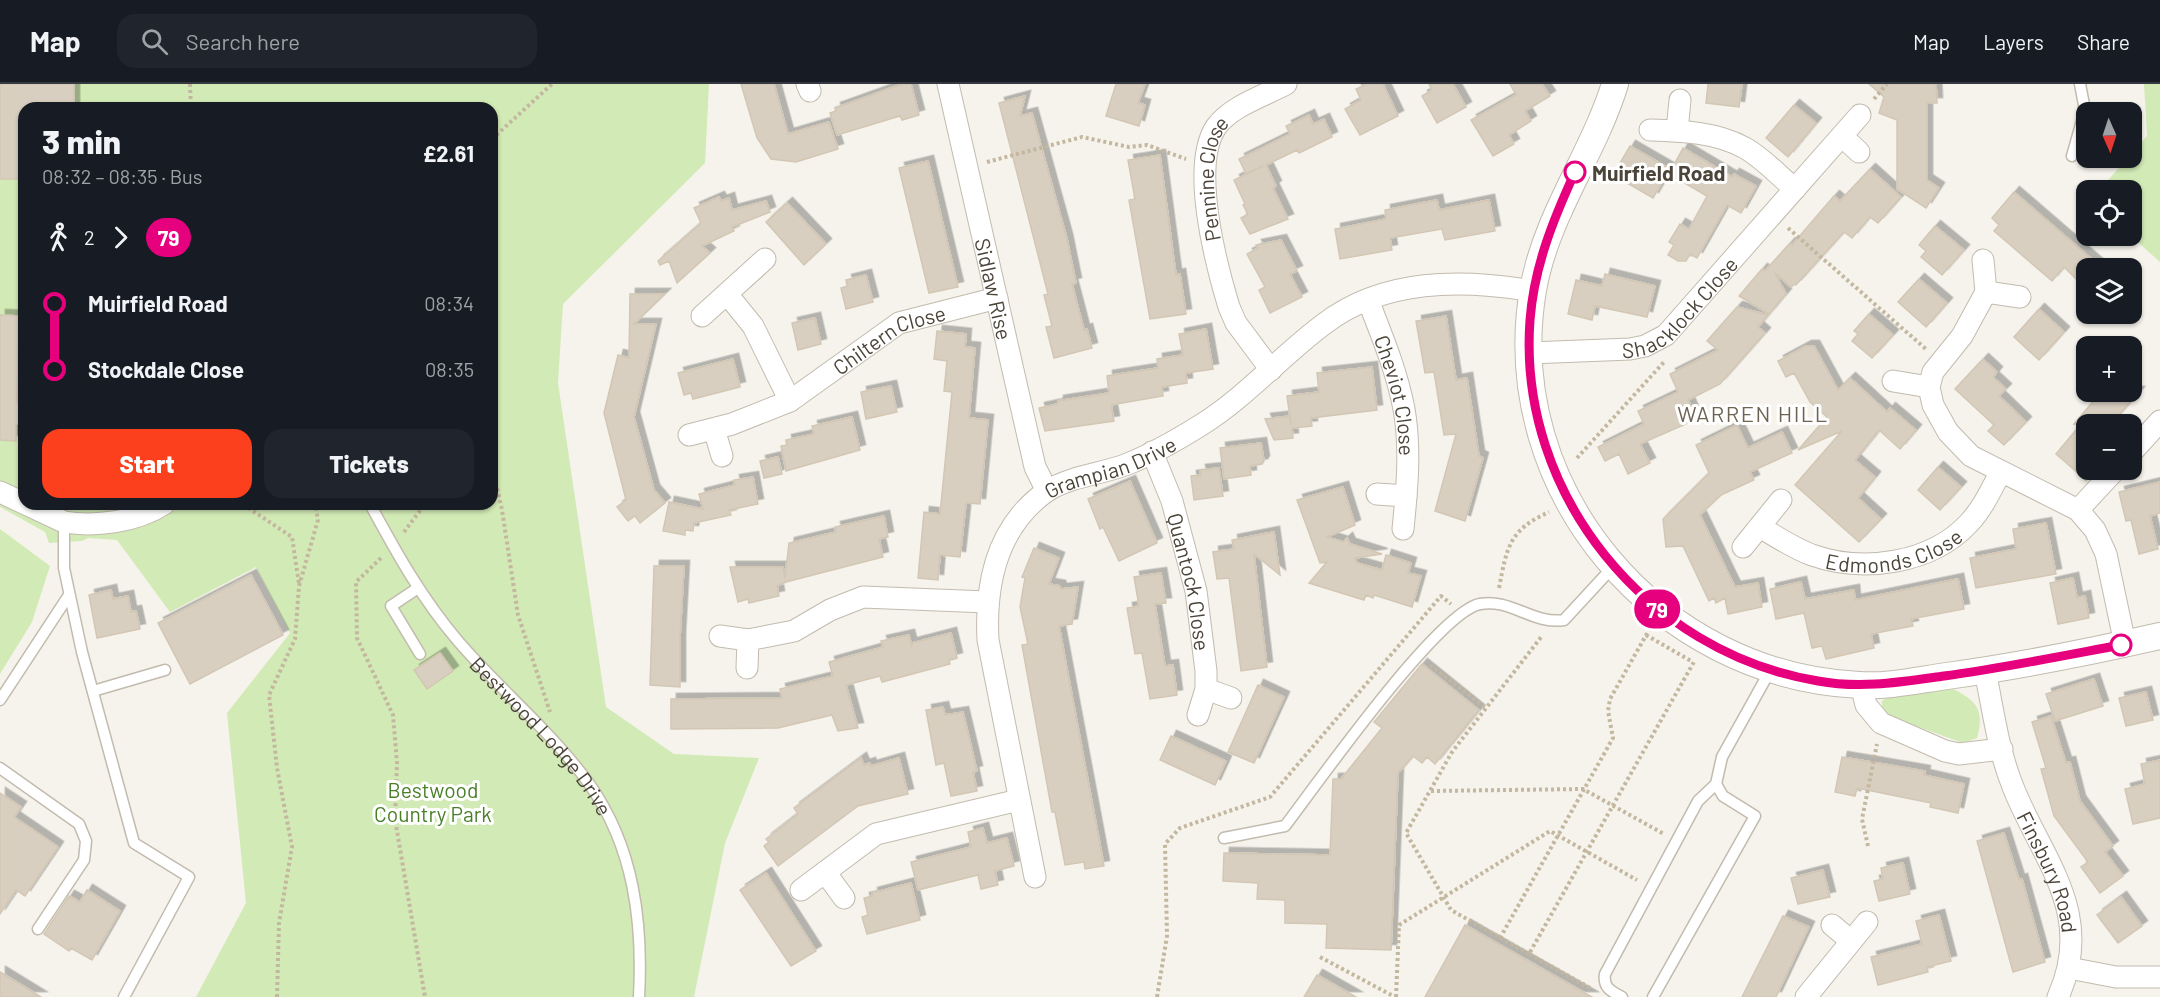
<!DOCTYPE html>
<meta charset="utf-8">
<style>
body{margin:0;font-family:Barlow,sans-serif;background:#20242c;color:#f1f3f6;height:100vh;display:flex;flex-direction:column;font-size:22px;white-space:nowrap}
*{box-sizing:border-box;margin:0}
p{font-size:20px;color:#9ea1a6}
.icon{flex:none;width:33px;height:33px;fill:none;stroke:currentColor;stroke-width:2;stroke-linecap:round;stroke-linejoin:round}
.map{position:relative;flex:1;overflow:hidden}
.side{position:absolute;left:18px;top:18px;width:480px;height:408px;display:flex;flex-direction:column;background:#171b24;border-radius:18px;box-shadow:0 2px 4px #0004}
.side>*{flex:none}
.badge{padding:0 12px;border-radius:20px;font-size:21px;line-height:39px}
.needle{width:39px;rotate:177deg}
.buttons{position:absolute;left:2076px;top:18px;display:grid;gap:12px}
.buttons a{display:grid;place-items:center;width:66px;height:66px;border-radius:12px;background:#171b24;box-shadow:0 2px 4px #0004;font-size:30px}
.map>.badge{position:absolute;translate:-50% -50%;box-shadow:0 0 0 3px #fff}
.legs{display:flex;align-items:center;gap:9px;height:66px;padding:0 24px;font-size:20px}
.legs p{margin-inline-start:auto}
.summary{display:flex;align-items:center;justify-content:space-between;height:102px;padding:0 24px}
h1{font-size:33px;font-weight:800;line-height:45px}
.action{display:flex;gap:12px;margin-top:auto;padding:12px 24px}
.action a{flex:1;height:69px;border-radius:18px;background:#fc3f1d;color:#fff;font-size:24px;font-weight:800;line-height:69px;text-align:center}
.action a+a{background:#20242c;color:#f1f3f6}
ul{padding:0 24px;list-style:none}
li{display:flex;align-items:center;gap:21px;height:66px;font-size:22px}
li i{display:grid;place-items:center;width:9px;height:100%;margin:0 8px;background:currentColor}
li i::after{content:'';width:15px;height:15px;margin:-8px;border:4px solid;border-radius:50%;background:#171b24}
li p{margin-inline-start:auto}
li:first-child i{background:linear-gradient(#0000 50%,currentColor 0)}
li:last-child i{background:linear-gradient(currentColor 50%,#0000 0)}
header{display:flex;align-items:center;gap:36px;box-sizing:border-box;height:84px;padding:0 30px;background:#171b24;border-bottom:2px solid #363941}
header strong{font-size:28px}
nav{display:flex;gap:33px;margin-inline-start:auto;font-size:21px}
.search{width:420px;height:54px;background:#20242c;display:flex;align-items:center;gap:15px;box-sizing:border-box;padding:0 21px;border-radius:18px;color:#9ea1a6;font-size:22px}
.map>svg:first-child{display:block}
</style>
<header>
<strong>Map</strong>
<div class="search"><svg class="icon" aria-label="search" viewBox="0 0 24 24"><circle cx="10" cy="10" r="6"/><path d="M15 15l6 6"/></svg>Search here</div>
<nav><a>Map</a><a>Layers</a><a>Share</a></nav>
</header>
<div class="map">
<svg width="2160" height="913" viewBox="0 0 2160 913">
<defs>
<filter id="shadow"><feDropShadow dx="5.5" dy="-5.5" stdDeviation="0" flood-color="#0004"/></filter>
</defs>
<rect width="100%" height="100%" fill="#f6f3ec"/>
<!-- green -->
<path fill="#d2eab5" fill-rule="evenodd" d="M0 0H709L705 79 563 220 558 299 606 623 674 670 759 674 725 759 694 913H196L246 819 227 629 290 549 256 483 170 528 117 456 88 454 82 457 49 459 45 448 0 423ZM24 24H492V420H24Z
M2144 0H2160V178L2131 152 2132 106H2099L2128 74H2132V69L2147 52Z
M0 445 50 482 32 538 0 590Z
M1951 604C1976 616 1985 625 1977 654L1963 659 1888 632 1882 622V617L1891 611Z"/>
<!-- building -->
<path fill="#d8cfc1" stroke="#d3c7b4" stroke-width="1.5" filter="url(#shadow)" d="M0 0H74V24H24V95H0Z
M741 0H774L788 50 829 38 838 65 796 78 771 75 757 54Z
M902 0H911L919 31 902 36 900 32 837 51 830 29 836 27 835 24Z
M1116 0H1145L1138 19 1145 21 1139 42 1106 32Z
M1367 0H1383L1398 32 1360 51 1345 25 1361 16 1356 5Z
M1429 0H1453L1466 23 1437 39 1422 12 1432 6Z
M1510 0H1542L1550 12 1525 27 1531 37 1509 51 1514 60 1493 72 1471 36 1516 11Z
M1708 0H1742L1739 23 1706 19Z
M1869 0H1936L1937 19H1927V96L1939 104 1926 124 1897 105V36L1879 29 1884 13Z
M1025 12 1020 32 1032 29 1067 155 1076 199 1072 200 1084 246 1087 245 1092 264 1054 274 1046 243 1052 242 1044 211 1048 210 999 19Z
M1794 21 1816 39 1788 73 1766 54Z
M1309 31 1313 40 1324 35 1332 53 1299 69 1297 66 1266 81 1276 102 1273 104 1288 135 1250 150 1241 134 1248 130 1243 121 1245 120 1234 96 1263 82 1246 90 1239 75 1290 50 1286 42Z
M1630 62 1670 85 1653 114 1613 91Z
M1683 64 1732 93 1734 90 1756 102 1741 129 1727 121 1697 174 1690 170 1686 177H1678L1668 171 1674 161 1669 158 1680 140 1689 145 1707 112 1669 90Z
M1160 71 1176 191 1180 190 1186 230 1150 235 1129 116 1135 115 1128 76Z
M928 77 958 203 929 209 899 84Z
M1870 85 1901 113 1878 139 1870 133 1852 154 1844 148 1796 201 1795 200 1791 203 1775 189 1786 210 1769 230 1739 212 1762 185 1765 187 1790 159 1792 161 1834 112 1840 117Z
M2014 108 2102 184H2086V205L2064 183 2052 197 1994 147 1999 141 1992 134Z
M719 113 721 117 729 114 732 126 766 117 770 128 732 143 734 147 702 162 710 169 677 199 669 177 660 181 658 177 701 139 694 124Z
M1437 116 1439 126 1489 116 1495 147 1445 156 1442 145 1390 154 1392 166 1340 175 1335 145 1386 135 1385 126Z
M787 119 826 160 804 181 766 138Z
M1935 142 1964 166 1942 191 1921 173 1926 167 1919 161Z
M1281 156 1297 187 1290 190 1302 213 1270 229 1259 206 1265 203 1247 170 1258 164 1256 161Z
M1605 190 1655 202 1647 233 1595 222 1592 236 1568 230 1576 196 1602 202Z
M866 191 873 218 846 225 841 204 848 202 846 196Z
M1919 195 1947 219 1926 243 1898 218Z
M630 210H665L634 240H656L634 333 654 406 665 419 640 439 635 432 628 437 617 423 626 416 604 329 618 271 629 274Z
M1737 223 1768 231 1758 243 1765 249 1720 300 1688 316 1694 330 1686 340 1640 360 1650 379 1628 390 1619 370 1605 377 1598 363 1644 340 1638 327 1678 308 1670 290 1718 266 1707 257Z
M2039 225 2064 248 2039 276 2014 253Z
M1869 230 1893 251 1872 274 1852 257 1858 250 1854 247Z
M0 231 19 232 17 319H24V341L16 340V357L0 356Z
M1446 232 1456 296 1467 294 1479 372 1483 374 1465 437 1435 427 1456 350 1444 351 1434 288 1425 289 1416 237Z
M815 234 821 260 798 266 792 239Z
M1206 245 1213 285 1186 289 1187 299 1162 303 1163 312 1111 321 1114 337 1045 347 1039 324 1058 320V317L1109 309 1107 292 1158 284 1157 275 1183 271 1179 250Z
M937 247 966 250 965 263 975 264 969 334 988 336 980 420 966 419 960 473 940 471 938 496 918 494 924 428 940 430 952 308 944 307 947 277 934 275Z
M1806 262H1814L1838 306 1850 294 1887 328 1890 324 1916 346 1900 365 1879 346 1855 376 1875 393 1858 414 1881 435 1859 458 1795 401 1842 347 1798 366 1827 333 1810 318 1794 289 1786 293 1778 277Z
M733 275 740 303 693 315 691 309 684 311 678 289Z
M1983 275 1997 288 1993 293 2006 305 1999 312 2026 338 2004 361 1988 347 1994 341 1955 305Z
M1372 283 1377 326 1311 334 1312 342 1292 344 1293 354 1274 356 1265 335 1290 332 1291 341 1287 312 1319 308 1317 289Z
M891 302 897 328 866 335 861 308Z
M2101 308H2139L2111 340H2086V396L2056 370 2081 340H2074Z
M852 333 860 366 786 387 781 362 787 361 786 356 814 350 812 342Z
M1737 341 1748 364 1782 348 1792 369 1750 388 1754 396 1721 411 1700 431 1735 503 1758 499 1762 523 1728 530 1725 514 1716 519 1714 514 1709 517 1683 462 1666 463 1663 435 1709 389 1696 361Z
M1261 359 1264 377 1262 380 1250 382 1251 391 1224 395 1220 364Z
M778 373 782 390 764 394 760 377Z
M1938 383 1961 403 1940 426 1918 406Z
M1219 384 1223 412 1194 416 1191 392 1201 391 1200 386Z
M753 393 758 420 729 426 731 431 694 439 693 447 685 446V451L663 447 669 418 703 425 699 410 735 401 734 396Z
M1130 397 1157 459 1119 477 1103 443 1100 445 1088 415Z
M2160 398V429L2150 432 2158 465 2139 470 2131 436 2126 437 2119 408Z
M1343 403 1355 441 1327 453 1343 458 1347 454 1350 460 1382 470 1355 474 1357 479 1382 486 1386 471 1411 479 1408 489 1421 492 1412 523 1374 511 1373 514 1366 511 1364 516 1309 499 1327 478 1320 479 1297 416Z
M884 432 888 453 879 455 883 473 786 498 777 502 779 512 749 519 748 515 738 518 730 483H783L785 494 789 459 836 448 835 443Z
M2046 439 2056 490 1976 504 1970 474 2016 465 2013 445Z
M1274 448 1280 491 1254 470 1267 583 1241 587 1229 494 1217 495 1213 468 1234 465 1232 456Z
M1034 464 1059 474 1049 500 1060 502 1061 505 1078 503 1072 540 1059 542 1104 782 1085 785 1084 778 1065 781 1055 728H1052L1022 561 1028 560 1020 523 1025 494 1022 493Z
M654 482H684L680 554V603L650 601Z
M1161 489 1166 519 1155 520 1165 582 1173 581 1177 611 1150 615 1142 569 1135 570 1127 524 1139 522 1134 493Z
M251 491 283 551 190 600 158 539Z
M2073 494 2077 514 2085 512 2089 534 2058 540 2050 499Z
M1958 495 1964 525 1911 535 1913 542 1871 550 1874 564 1826 575 1822 562 1812 564 1804 529 1776 535 1770 505 1801 498 1805 515 1854 506 1855 516Z
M111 506 113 515 128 512 131 528 136 527 140 545 97 554 89 511Z
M951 549 957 574 949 576 950 580 882 598 880 592 846 601 858 644 838 647 832 631 778 644 671 645V615L782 614 780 605 833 592 829 578 883 563 881 557 909 551 912 563V559Z
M440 569 453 587 427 605 414 586Z
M1422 580 1479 626 1435 680 1427 673 1422 679 1413 672 1398 689 1391 866 1326 864 1327 840 1285 839V816L1257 815 1258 799 1223 797 1224 769 1330 771 1333 695H1341L1382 644 1374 638Z
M2094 595 2103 622 2055 637 2046 610Z
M1258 601 1284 613 1254 679 1228 668Z
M2146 608 2153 636 2126 642 2119 614Z
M943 623 945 631 963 628 977 687 973 688 977 707 951 712 944 679 936 681 926 626Z
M2051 632 2066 679 2070 678 2080 717 2113 762 2105 768 2123 792 2100 809 2081 783 2088 778 2054 732 2041 685 2046 684 2032 638Z
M1171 652 1226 677 1215 701 1160 676Z
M1842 673 1925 687 1924 691 1964 700 1958 729 1930 723 1931 719 1857 704 1855 712 1835 708Z
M861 674 864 681 870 679 871 682 899 674 908 710 858 722 778 782 764 762 769 758 766 755 798 730 794 724Z
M2160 676V734L2133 740 2125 705 2145 700 2141 680Z
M0 709 21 723 14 733 58 763 25 812 16 806 0 830Z
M983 744 987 759 1007 754 1014 782 995 787 998 801 981 805 978 791 918 806 911 778 971 763 968 748Z
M2004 749 2019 796 2022 795 2045 878 2013 888 1977 757Z
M1903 779 1910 810 1879 817 1874 797 1883 795 1881 784Z
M1823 786 1830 813 1798 820 1791 794Z
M766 789 816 867 791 882 740 806Z
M911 799 920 836 867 850 862 833 868 831 864 814 873 812 872 809Z
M87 806 120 827 92 876 71 864 69 867 44 850 69 812 80 818Z
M2121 813 2142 842 2118 859 2097 831Z
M1939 831 1951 877 1927 883 1928 888 1878 901 1871 873 1922 860 1916 837Z
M1783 832 1809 843 1776 913H1742Z
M1465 841 1592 913H1425Z
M0 888 41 913H0Z
M1317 891 1356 913H1304Z"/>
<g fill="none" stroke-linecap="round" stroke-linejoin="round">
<defs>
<g id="service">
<path d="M2072 72 2085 26 2080 0"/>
<path id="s1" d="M370 420C396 468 422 515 458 557 499 605 554 650 590 701 634 764 643 838 639 913"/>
<path d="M64 438V484L82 568 134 759 189 793 124 913"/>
<path d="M418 504 391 522 420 570"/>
<path d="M93 607 165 586"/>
<path d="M0 616 69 511"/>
<path d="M0 684 79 740 86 757 84 776 38 845"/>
<path d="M1224 754 1285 742C1317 700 1438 528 1480 520 1510 514 1534 541 1564 536L1612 484"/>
<path d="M1622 913C1610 907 1603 903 1605 890L1698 717 1716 700 1722 673 1771 585"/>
<path d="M1653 913 1755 732 1723 712 1716 700"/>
</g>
<g id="minor">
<path d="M807 0 810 7"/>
<path id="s2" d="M948 0 1035 383 1047 407"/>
<path d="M1650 46C1682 47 1716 48 1745 64 1763 74 1779 92 1795 105"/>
<path d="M1677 47 1680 16"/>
<path d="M1842 52 1859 68"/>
<path d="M1983 176 1986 208 2020 213"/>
<path d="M1986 208 1962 252 1933 288 1929 303 1933 321 1948 348 1971 372 2078 426 2095 446 2106 470 2125 560"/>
<path d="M727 210 753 242 790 317"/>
<path id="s3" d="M1368 216C1382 252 1397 288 1404 325 1411 364 1407 406 1403 445"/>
<path d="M702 232 765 175"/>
<path id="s4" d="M1530 269 1630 265 1645 262 1666 251 1860 31"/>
<path id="s5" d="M1271 286 1236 239 1229 223C1216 180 1190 82 1216 43 1231 22 1264 12 1286 0"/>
<path d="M1893 297 1929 303"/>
<path d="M714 345 722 372"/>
<path id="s6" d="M689 351 732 340 790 317 899 239 997 214"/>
<path id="s7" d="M1152 368 1172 417 1196 507 1206 587V605L1198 631"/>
<path d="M2132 368 2160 337"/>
<path d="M0 408 64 438C95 443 137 438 164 420"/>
<path d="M1377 410 1406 412"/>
<path d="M2078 426 2115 386"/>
<path id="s8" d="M1760 443C1777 453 1793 464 1812 471 1863 489 1931 480 1969 439 1983 424 1991 406 2000 389"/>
<path d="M1743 463 1781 416"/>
<path d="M720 552 748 556 794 547 830 526 863 513 987 518"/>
<path d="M747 584 748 556"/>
<path id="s9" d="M1985 587C1993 625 1998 666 2013 703 2042 776 2096 829 2058 913"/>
<path d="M1861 601 1866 621 1881 639 1945 667 1959 670 2002 665"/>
<path d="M1206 605 1231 614"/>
<path d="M825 788 844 814"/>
<path id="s10" d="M1035 793 988 556C985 499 997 442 1047 407 1069 393 1100 390 1125 381 1151 371 1177 356 1201 341 1246 313 1281 272 1324 240 1384 194 1462 195 1533 207"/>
<path d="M801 806 876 750 1019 716"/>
<path d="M1832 841 1851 857"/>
<path d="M2069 884 2116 893H2160"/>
<path d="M1806 913 1867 838"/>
</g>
<path id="tertiary" d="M1615 0C1593 71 1546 131 1533 206 1499 407 1659 592 1859 601 1888 603 1918 596 1947 592 2019 582 2090 568 2160 552"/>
</defs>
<!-- service casing -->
<use href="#service" stroke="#c2bbae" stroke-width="13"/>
<!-- minor casing -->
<use href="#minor" stroke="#c2bbae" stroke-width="23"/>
<!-- tertiary casing -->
<use href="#tertiary" stroke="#c2bbae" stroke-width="28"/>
<!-- path -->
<path stroke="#c4b79f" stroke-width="4" stroke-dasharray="3 3" stroke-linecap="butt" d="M190 0 191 24
M1874 15 1887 0
M492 55 552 0
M987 78 1082 53 1129 63 1147 61 1186 75
M1788 144 1927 266
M1577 374 1664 278
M492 381 502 426 518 531 550 628
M183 423 244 421 292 453 299 500
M404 448 425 420
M381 474 356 498 357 554 393 631 397 679 395 735 425 913
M1499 504C1507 463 1509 446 1549 428
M1646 551 1691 577
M1430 581 1486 624
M1431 707 1583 705 1664 750
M1868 762 1862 735 1877 660
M1500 854 1613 654 1608 627 1610 615 1649 546
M1529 870 1451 826 1406 749 1452 668 1542 552
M1320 873 1395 913
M1590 904 1529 870 1695 576
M277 913 279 839 292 763 277 684 269 611 295 555 299 502 318 436 315 420
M1157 913 1167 852 1165 760 1180 744 1270 713 1441 512 1451 520
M1396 913 1399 841 1550 747 1637 796"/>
<!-- service -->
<use href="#service" stroke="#fff" stroke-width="10"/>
<!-- minor -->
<use href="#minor" stroke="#fff" stroke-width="21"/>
<!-- tertiary -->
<use href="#tertiary" stroke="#fff" stroke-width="26"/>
</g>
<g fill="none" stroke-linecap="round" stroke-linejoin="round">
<defs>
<path id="line-1" d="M1575 88C1553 136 1534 183 1530 236 1517 410 1647 569 1818 597 1861 605 1901 598 1944 592 2003 584 2062 572 2121 561"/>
</defs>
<!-- line-1 casing -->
<use href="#line-1" stroke="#fff" stroke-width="14"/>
<!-- line-1 -->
<use href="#line-1" stroke="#e6007e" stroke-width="9"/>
</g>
<!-- markers -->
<g fill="#fff" stroke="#e6007e" stroke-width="3">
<circle cx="1575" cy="88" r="10"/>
<circle cx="2121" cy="561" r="10"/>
</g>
<g text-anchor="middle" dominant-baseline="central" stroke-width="6" stroke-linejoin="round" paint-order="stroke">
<!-- stop labels -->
<g font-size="21" font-weight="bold" fill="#4b4439" stroke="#fff" text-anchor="start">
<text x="1592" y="88">Muirfield Road</text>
</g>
<!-- street labels -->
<g font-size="21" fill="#4b4439" stroke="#fff">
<text stroke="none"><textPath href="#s5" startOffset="208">Pennine Close</textPath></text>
<text stroke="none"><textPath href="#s2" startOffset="210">Sidlaw Rise</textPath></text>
<text stroke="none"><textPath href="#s4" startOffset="166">Shacklock Close</textPath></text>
<text stroke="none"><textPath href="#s6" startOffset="225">Chiltern Close</textPath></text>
<text stroke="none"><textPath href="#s3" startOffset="100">Cheviot Close</textPath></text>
<text stroke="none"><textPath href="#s10" startOffset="477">Grampian Drive</textPath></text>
<text stroke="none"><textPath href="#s8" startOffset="144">Edmonds Close</textPath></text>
<text stroke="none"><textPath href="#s7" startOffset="136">Quantock Close</textPath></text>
<text stroke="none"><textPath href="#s1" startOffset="290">Bestwood Lodge Drive</textPath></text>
<text stroke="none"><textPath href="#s9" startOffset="212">Finsbury Road</textPath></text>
</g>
<!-- park labels -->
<g font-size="21" fill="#4a7f2a" stroke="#fff">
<text x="433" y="705">Bestwood<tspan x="433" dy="24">Country Park</tspan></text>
</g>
<!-- neighbourhood labels -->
<g font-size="22" letter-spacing="1.5" fill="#6e6250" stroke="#fff">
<text x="1753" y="329">WARREN HILL</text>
</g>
</g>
</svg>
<div class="buttons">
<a><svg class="needle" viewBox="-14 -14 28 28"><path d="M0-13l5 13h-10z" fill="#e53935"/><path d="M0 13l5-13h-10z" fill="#9ea1a6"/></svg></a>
<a><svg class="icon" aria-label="locate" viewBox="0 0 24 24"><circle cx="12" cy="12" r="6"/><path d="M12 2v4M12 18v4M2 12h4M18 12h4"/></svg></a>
<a><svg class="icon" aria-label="layers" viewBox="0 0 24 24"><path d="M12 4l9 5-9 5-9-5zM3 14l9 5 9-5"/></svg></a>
<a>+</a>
<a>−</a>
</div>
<b class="badge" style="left:1657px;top:525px;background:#e6007e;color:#fff">79</b>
<section class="side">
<div class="summary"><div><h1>3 min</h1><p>08:32 – 08:35 · Bus</p></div><b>£2.61</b></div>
<div class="legs"><svg class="icon" aria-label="walk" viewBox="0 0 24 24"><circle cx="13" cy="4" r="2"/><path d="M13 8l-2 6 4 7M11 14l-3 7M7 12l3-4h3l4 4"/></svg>2<svg class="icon" aria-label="forward" viewBox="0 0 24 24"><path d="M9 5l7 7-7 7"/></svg><b class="badge" style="background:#e6007e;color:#fff">79</b></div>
<ul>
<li><i style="color:#e6007e"></i><b>Muirfield Road</b><p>08:34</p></li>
<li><i style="color:#e6007e"></i><b>Stockdale Close</b><p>08:35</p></li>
</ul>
<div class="action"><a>Start</a><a>Tickets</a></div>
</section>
</div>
